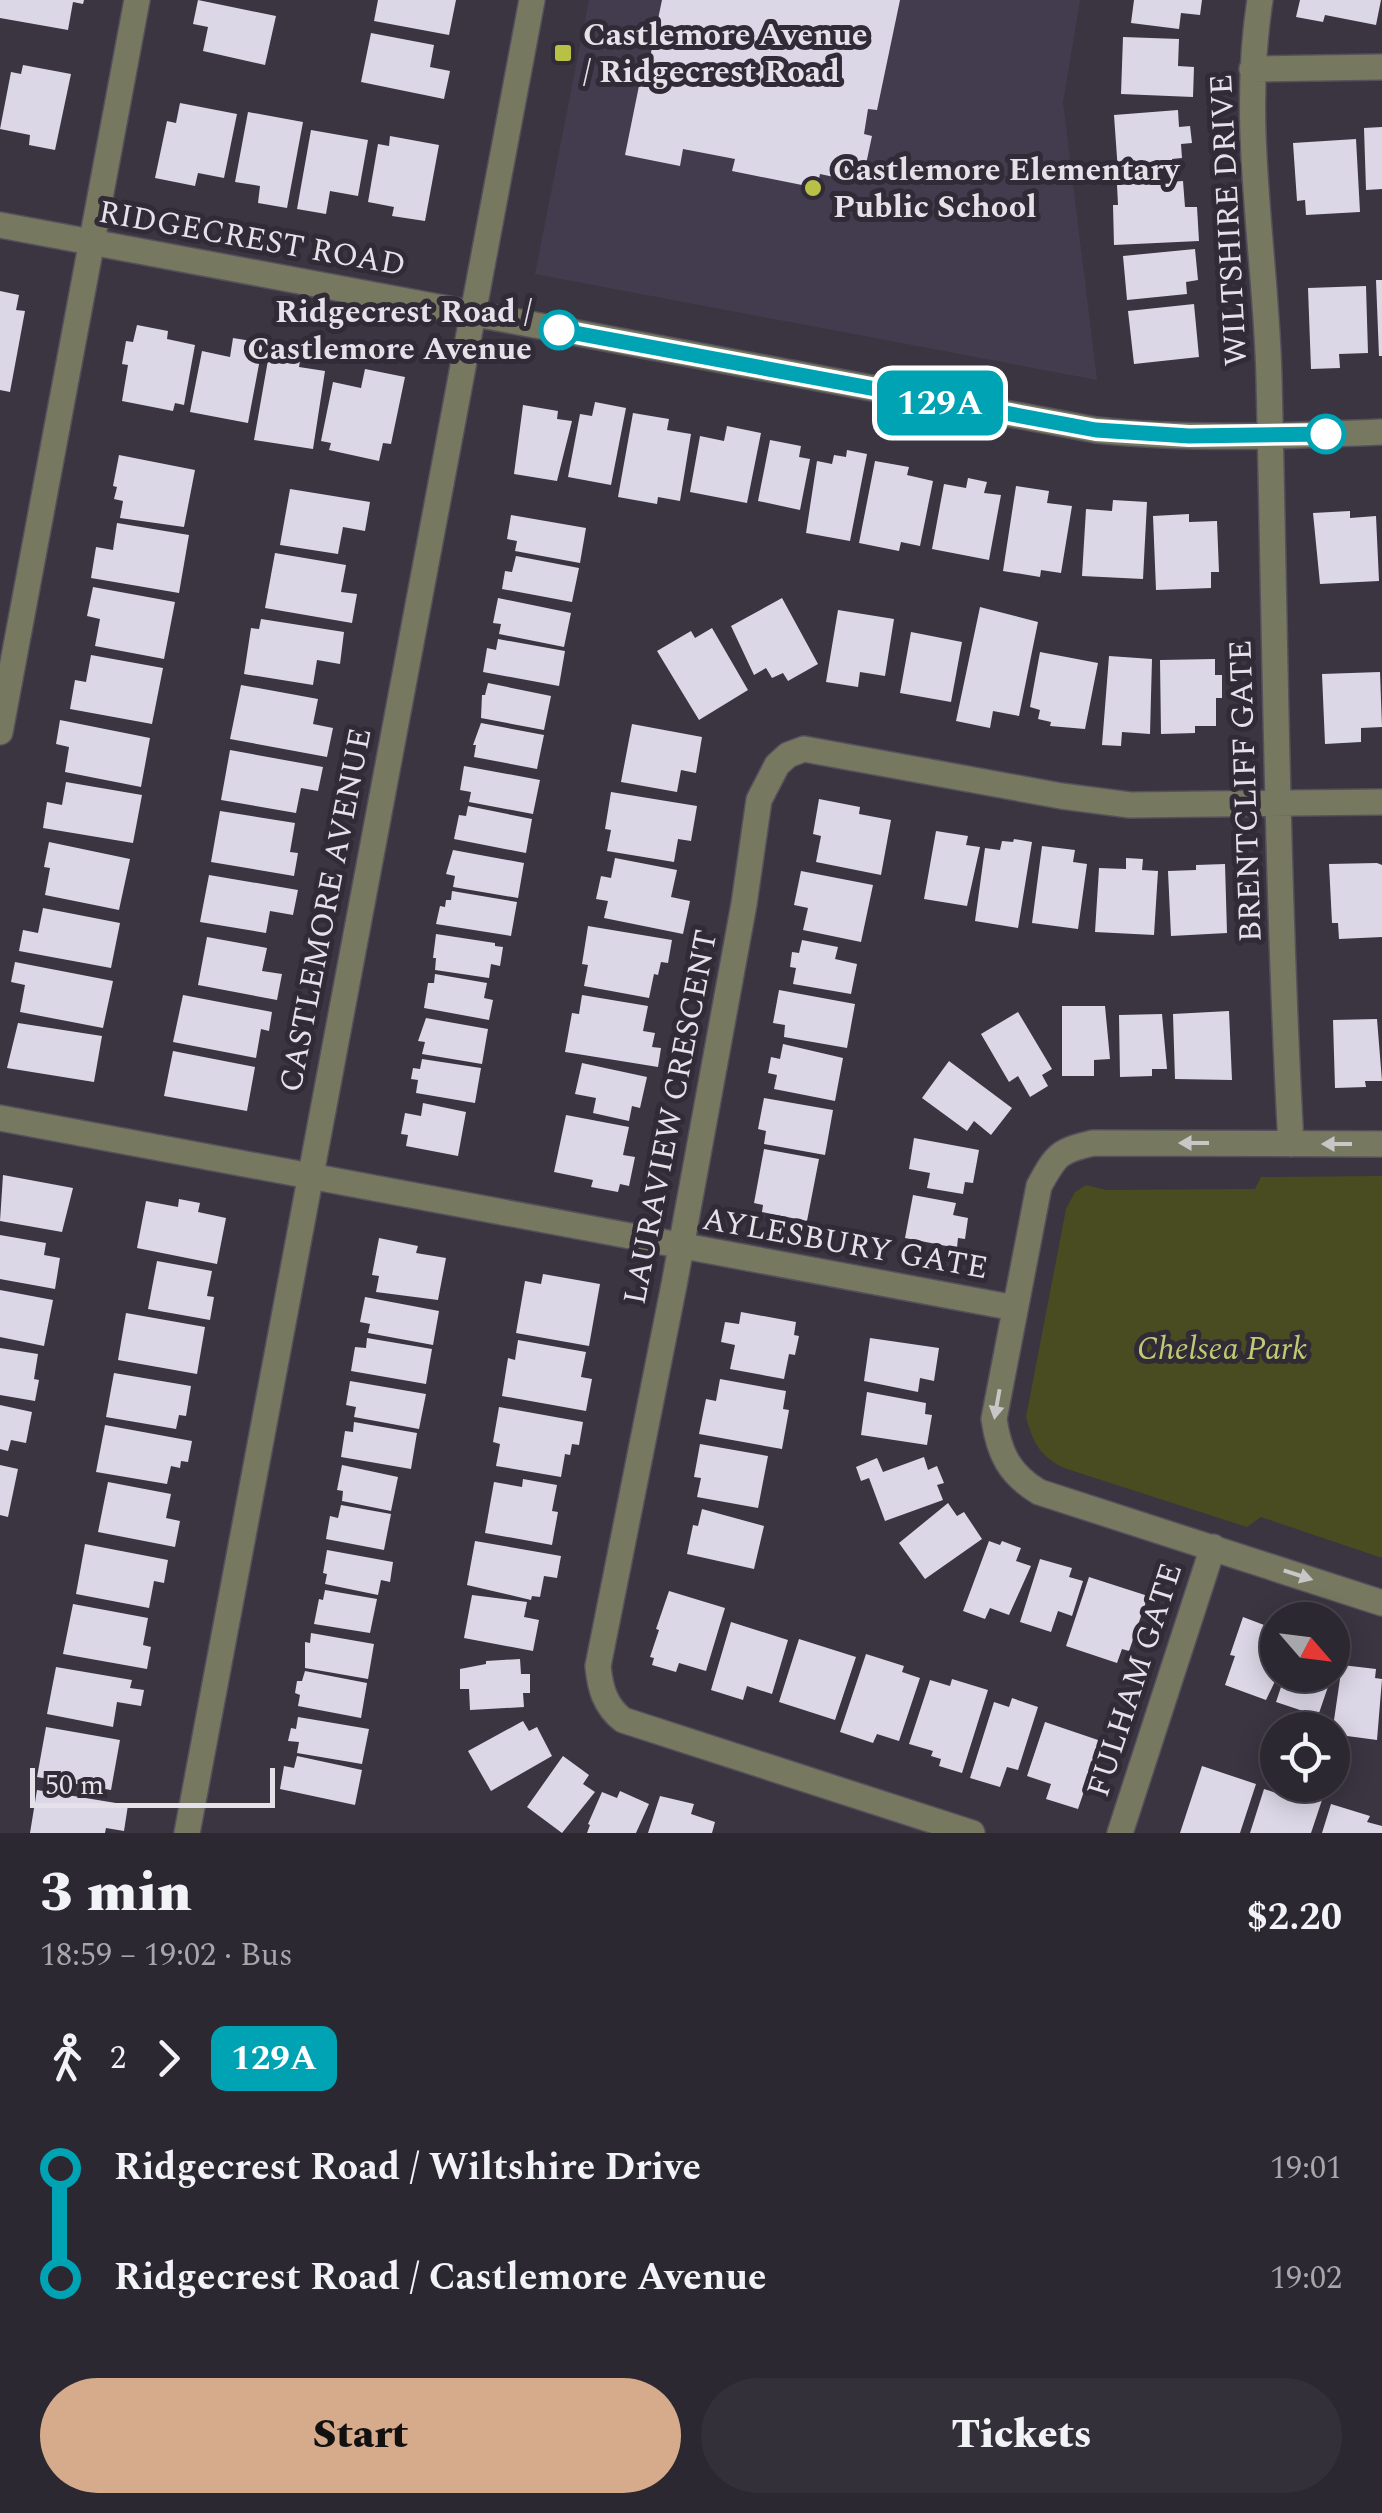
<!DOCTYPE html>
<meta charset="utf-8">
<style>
body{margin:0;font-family:Spectral,serif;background:#343039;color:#f1f3f6;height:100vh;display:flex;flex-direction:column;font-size:38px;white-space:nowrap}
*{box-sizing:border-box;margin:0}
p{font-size:32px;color:#a6a6ab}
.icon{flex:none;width:55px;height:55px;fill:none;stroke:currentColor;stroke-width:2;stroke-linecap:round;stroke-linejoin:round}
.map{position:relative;height:1833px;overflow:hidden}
.side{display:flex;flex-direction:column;background:#2c2831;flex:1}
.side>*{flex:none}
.badge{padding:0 20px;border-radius:15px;font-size:35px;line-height:65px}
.needle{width:65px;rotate:118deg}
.buttons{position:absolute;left:1260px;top:1602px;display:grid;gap:20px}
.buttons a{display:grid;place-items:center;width:90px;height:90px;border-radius:50%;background:#2c2831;box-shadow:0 5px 25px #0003,0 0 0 2px #48444d;font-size:50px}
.scale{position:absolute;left:30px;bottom:25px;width:245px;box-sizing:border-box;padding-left:10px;border:5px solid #e4e1e9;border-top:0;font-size:28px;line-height:35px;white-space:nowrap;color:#e4e1e9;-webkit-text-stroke:8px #302b37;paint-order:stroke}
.map>.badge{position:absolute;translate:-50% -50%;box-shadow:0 0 0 5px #fff}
.legs{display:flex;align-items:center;gap:15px;height:110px;padding:0 40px;font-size:32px}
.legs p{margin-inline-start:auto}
.head{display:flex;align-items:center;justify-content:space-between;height:170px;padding:0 40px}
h1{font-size:55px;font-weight:800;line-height:75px}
.button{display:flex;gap:20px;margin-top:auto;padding:20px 40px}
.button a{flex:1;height:115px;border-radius:60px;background:#d6ab8b;color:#111;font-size:40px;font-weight:800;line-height:115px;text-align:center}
.button a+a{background:#343039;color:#f1f3f6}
ul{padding:0 40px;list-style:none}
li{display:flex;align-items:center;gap:35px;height:110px;font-size:38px}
li i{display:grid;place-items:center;width:15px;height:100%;margin:0 12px;background:currentColor}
li i::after{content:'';width:25px;height:25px;margin:-12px;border:8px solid;border-radius:50%;background:#2c2831}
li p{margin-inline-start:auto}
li:first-child i{background:linear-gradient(#0000 50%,currentColor 0)}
li:last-child i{background:linear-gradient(currentColor 50%,#0000 0)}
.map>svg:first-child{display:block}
</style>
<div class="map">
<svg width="1382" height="1833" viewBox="0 0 1382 1833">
<rect width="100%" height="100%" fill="#3a3541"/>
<!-- built -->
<path fill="#433c4e" d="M589 0H1080L1063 102 1097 380 535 274Z"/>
<!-- green -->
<path fill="#494c20" d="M1382 1176V1558L1261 1517 1247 1527 1064 1468C1040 1456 1033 1443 1026 1417L1066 1209 1075 1192 1086 1185 1106 1190 1255 1189 1261 1177Z"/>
<!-- building -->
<path fill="#dcd7e6" d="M0 0H84L83 4 73 2 68 30 0 18Z
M198 0 276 16 265 65 203 51 208 27 193 24Z
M378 0H456L449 35 374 21Z
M662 0H900L877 110 868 109 864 134 872 136 862 183 820 174 817 188 732 171 735 159 683 149 680 166 625 155 643 66 648 67Z
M1134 0H1202L1200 15 1181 13 1179 29 1131 23Z
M1300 0H1381L1376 25 1325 15 1323 22 1296 17Z
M371 33 434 45 430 67 450 71 444 99 361 82Z
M1123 37 1179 39 1178 66 1194 67 1193 97 1121 94Z
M23 65 71 74 55 150 29 145 30 135 0 129 11 72 21 74Z
M180 103 237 114 224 178 198 173 195 186 155 178 167 121 176 123Z
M1178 110 1179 127 1190 126 1192 143 1181 144 1182 158 1172 159 1173 168 1118 172 1114 115Z
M248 112 303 122 287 208 258 203 260 186 235 182Z
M1382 127V189L1366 190 1364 128Z
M311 130 368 140 358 196 330 191 326 214 297 209Z
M390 136 439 145 425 221 392 216 394 207 368 202 378 144 389 146Z
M1356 139 1360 212 1306 215 1305 200 1297 201 1293 143Z
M1183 181 1185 207H1197L1199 241 1114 245 1113 205H1118L1117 185Z
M1195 249 1198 280 1186 282 1187 294 1127 300 1123 256Z
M1376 280H1382V356H1379Z
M1366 286 1368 353 1339 354 1340 368 1311 369 1308 288Z
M0 291 19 295 16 310 25 311 10 392 0 390Z
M1194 304 1199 357 1134 364 1128 311Z
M137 325 168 331 167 339 195 345 184 405 175 403 173 411 122 401 128 365 122 364 126 341 133 342Z
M233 338 263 343 248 423 190 412 202 351 230 357Z
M271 343 302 348 299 367 325 371 313 449 254 440Z
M365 369 405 377 391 444 383 443 379 461 329 450 331 443 321 441 333 382 361 388Z
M595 402 626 408 611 485 568 477 580 414 592 416Z
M523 405 558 411 557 419 572 421 557 481 514 474Z
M633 413 669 419 667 430 691 434 680 501 658 497 657 504 618 497Z
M727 426 761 433 747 503 690 492 700 436 724 441Z
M770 440 801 446 799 457 810 459 800 510 758 501Z
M847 450 867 454 850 541 806 533 817 461 832 464 834 455 846 457Z
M119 455 195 470 184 527 120 518 123 501 114 499 117 487 113 486Z
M875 461 909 467 907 475 933 481 920 546 901 542 899 551 859 543Z
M968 478 987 482 984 493 1001 495 989 560 932 549 944 484 966 488Z
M1016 486 1049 491 1047 503 1072 506 1061 573 1041 570 1040 577 1003 571Z
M290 489 370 502 365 531 343 527 338 554 280 545Z
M1113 500 1147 502 1143 579 1082 576 1086 509 1112 511Z
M1350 511V518L1376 516 1379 581 1320 584 1313 513Z
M1189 514V522L1217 521 1219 572H1211V588L1156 590 1153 516Z
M511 515 586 528 580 563 515 551 517 541 507 539Z
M117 523 189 535 179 593 91 578 96 547 113 550Z
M275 553 346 565 341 592 357 594 352 623 265 608Z
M516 556 579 568 572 602 502 589 505 571 512 572Z
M93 587 175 602 164 659 95 646 100 619 87 616Z
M498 598 571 613 564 647 499 634 501 624 493 623Z
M782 598 818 664 788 681 783 673 772 678 766 668 754 675 731 626Z
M980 607 1038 622 1019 716 993 711 990 728 956 721Z
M838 610 894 619 885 676 860 672 858 687 826 682Z
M261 619 344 632 340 664 317 660 313 685 244 674 251 628 259 629Z
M712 628 748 690 699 720 657 651 691 631 695 638Z
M911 632 962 642 951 702 900 693Z
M498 639 565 651 559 686 483 672 487 648 496 650Z
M1040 652 1098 663 1085 729 1050 726 1051 722 1038 719 1040 710 1030 707Z
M91 655 163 668 152 724 70 709 75 680 86 682Z
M1109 656 1152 659 1150 734 1122 732 1121 746 1102 745Z
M1215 659V675H1222V698H1216V726H1195V733L1161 734 1160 660Z
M1380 672 1382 727 1361 728V742L1325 744 1322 674Z
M488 683 551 696 544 730 481 718 482 695H485Z
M241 685 318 699 313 724 333 728 327 757 230 739Z
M60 720 150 738 141 787 65 772 69 747 56 744Z
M481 723 544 735 537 769 474 757 476 745H473Z
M632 724 702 737 696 773 681 770 677 792 621 782Z
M230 750 323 767 318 791 301 788 296 813 221 800Z
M464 766 540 780 533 814 469 802 471 792 460 790Z
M66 782 142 795 133 843 43 828 47 802 62 805Z
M611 792 697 806 691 841 678 839 674 862 607 851 611 830 605 829Z
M819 799 860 807 859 814 891 820 881 875 816 862 821 836 813 834Z
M468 806 532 819 526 853 454 839 459 815 466 816Z
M220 811 295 823 290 852 298 853 294 876 211 862Z
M936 831 968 836 966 845 980 847 967 906 924 899Z
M1014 839 1032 842 1018 928 975 921 985 848 1000 850 1002 841 1013 842Z
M49 842 130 859 119 910 45 895 50 868 44 867Z
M1042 846 1075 850 1073 862 1087 864 1078 929 1032 923Z
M453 850 524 863 518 898 453 887 455 876 446 874Z
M615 858 677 870 671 897 690 901 683 934 604 918 608 901 596 899 601 876 611 878Z
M1126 858 1143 859 1142 870 1158 871 1154 935 1095 932 1099 868 1126 869Z
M1377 863 1382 865V937L1339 939 1338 923H1332L1329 864Z
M1225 864 1227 933 1171 936 1168 871 1196 870V865Z
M801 871 873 885 861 942 803 930 808 908 794 905Z
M209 875 298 890 293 915 270 911 266 933 200 922Z
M452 891 517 902 511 936 436 924 440 906 445 907 446 900H451Z
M43 908 120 923 111 968 19 951 23 930 38 933Z
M588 926 672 940 668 963 661 962 658 975 654 974 649 998 584 986 588 965 582 964Z
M436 934 495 943V946L503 947 500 966 491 964 489 978 435 970 436 958H433Z
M207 937 267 948 262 971 282 974 277 1000 198 985Z
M802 940 838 947 835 959 857 964 851 994 793 984 796 968 790 967 792 952 799 953Z
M15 962 113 981 103 1028 20 1012 25 985 11 982Z
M435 974 487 983 484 998 493 1000 489 1020 424 1008 428 983H434Z
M779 990 855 1004 847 1048 784 1037 785 1025 773 1023Z
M183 995 272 1012 269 1031 261 1029 256 1058 173 1042Z
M582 995 648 1006 643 1031 655 1033 652 1047 661 1048 658 1067 565 1052 572 1013 579 1014Z
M1062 1006H1105L1110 1059 1094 1060V1076H1062Z
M1229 1011 1232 1080 1175 1079 1173 1014Z
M1018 1012 1052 1069 1042 1075 1048 1086 1030 1097 1018 1076 1009 1082 981 1034Z
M1162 1014 1167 1069H1152V1076L1120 1077 1119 1015Z
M426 1018 488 1029 482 1064 422 1054 425 1042 418 1041Z
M1377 1019 1382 1081H1365L1366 1087 1335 1088 1333 1020Z
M18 1023 102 1036 94 1082 7 1068Z
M783 1044 843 1058 835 1101 774 1089 777 1075 768 1073 771 1057 780 1059Z
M173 1051 255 1067 247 1111 164 1096Z
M422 1059 481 1068 475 1103 416 1093 418 1080 411 1079 413 1068 420 1069Z
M949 1061 1012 1108 991 1135 974 1121 967 1131 922 1098Z
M582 1063 647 1077 640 1108 632 1106 629 1121 593 1113 596 1098 575 1094Z
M764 1098 833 1110 825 1155 764 1144 766 1131 758 1129Z
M423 1103 466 1112 458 1156 406 1146 408 1135 401 1134 405 1113 421 1116Z
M566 1115 629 1127 623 1155 635 1157 629 1186 620 1184 618 1192 591 1187 593 1180 554 1172Z
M914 1138 979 1150 973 1183 965 1182 963 1194 927 1188 930 1173 909 1169Z
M764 1149 819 1159 807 1221 762 1212 763 1205 754 1203Z
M3 1175 73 1188 62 1232 0 1221Z
M913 1195 956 1203 953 1215 968 1218 965 1239 958 1238 957 1248 905 1238Z
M179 1199 200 1203 198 1212 226 1218 217 1264 137 1248 146 1201 178 1207Z
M0 1235 46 1243 44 1255 60 1258 55 1289 0 1279Z
M379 1238 418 1246 416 1253 446 1258 438 1300 376 1292 379 1276 372 1275Z
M157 1261 212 1271 207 1296 214 1297 210 1320 148 1309Z
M543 1274 600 1284 589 1346 516 1333 525 1281 541 1284Z
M0 1290 53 1300 44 1346 0 1337Z
M365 1297 439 1311 433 1345 368 1333 370 1324 360 1322Z
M741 1312 796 1322 794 1335 799 1336 795 1355 789 1354 784 1379 730 1369 735 1345 721 1342 725 1322 739 1324Z
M126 1313 205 1327 197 1374 118 1360Z
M367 1338 432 1349 426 1384 351 1371 355 1347 366 1348Z
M870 1338 939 1348 934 1381 920 1378 918 1392 864 1381Z
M518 1340 586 1352 581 1377 592 1379 586 1411 502 1396 508 1358 515 1360Z
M0 1348 38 1354 34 1379 39 1380 35 1401 0 1395Z
M114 1373 191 1386 186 1416 179 1415 176 1429 106 1417Z
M720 1379 786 1391 783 1409 789 1410 782 1449 699 1434 706 1399 716 1401Z
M350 1381 426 1394 419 1429 354 1417 356 1407 346 1405Z
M867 1392 926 1403 925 1414 932 1415 927 1445 861 1435Z
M0 1405 32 1412 26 1443 11 1440 8 1451 0 1449Z
M499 1407 583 1422 579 1445 572 1444 570 1455 565 1454 561 1477 496 1466 500 1444 493 1442Z
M354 1422 417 1433 411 1469 341 1457 345 1431 353 1432Z
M105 1425 192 1441 188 1462 181 1461 180 1468 171 1466 167 1484 96 1472Z
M700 1444 768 1456 758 1508 697 1497 701 1478 694 1477Z
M924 1457 928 1470 937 1466 944 1483 937 1485 943 1500 885 1521 869 1478 861 1481 856 1467 877 1458 883 1472Z
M0 1465 18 1469 8 1517 0 1515Z
M342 1465 398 1477 391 1511 342 1501 343 1491 337 1490Z
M523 1479 557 1485 552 1511 558 1512 552 1545 485 1533 494 1482 522 1487Z
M108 1482 171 1494 166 1518 180 1521 175 1547 98 1532Z
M948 1503 957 1516 964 1512 982 1539 925 1579 899 1543Z
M341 1505 391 1514 384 1550 326 1539 330 1516 338 1518Z
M702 1509 764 1526 754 1569 687 1554 693 1525 698 1526Z
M475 1541 561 1556 557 1578 544 1576 540 1597 532 1596 531 1600 467 1585Z
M989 1541 1000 1545 1002 1541 1021 1548 1016 1561 1031 1566 1009 1615 990 1608 985 1619 963 1611Z
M85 1544 168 1560 164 1583 154 1581 149 1608 76 1594Z
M327 1550 393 1562 390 1582 381 1580 378 1595 325 1584 327 1574 323 1573Z
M1040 1559 1072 1568 1069 1577 1083 1581 1072 1616 1058 1611 1051 1632 1020 1622Z
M1089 1577 1148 1596 1129 1651 1122 1649 1117 1663 1066 1646Z
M325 1590 377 1599 370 1633 314 1624 319 1599 323 1600Z
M669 1591 725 1608 706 1671 679 1663 676 1672 652 1665 654 1658 650 1657 659 1630 656 1629Z
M472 1595 527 1602 524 1617 539 1620 533 1651 464 1638Z
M73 1604 148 1618 143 1645 151 1647 147 1669 63 1654Z
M1243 1617 1277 1630 1275 1637 1278 1638V1675L1266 1700 1225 1685 1235 1656 1230 1655Z
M731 1622 788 1640 772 1694 747 1686 743 1700 711 1690Z
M311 1633 374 1644 368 1679 305 1668V1642L310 1643Z
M799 1639 856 1657 835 1720 779 1702Z
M866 1654 904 1666 902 1672 920 1678 899 1741 877 1734 873 1743 840 1732Z
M520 1659 521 1674H530V1693H523L524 1707 470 1710 469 1689H460V1669L486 1664V1661Z
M1342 1665 1376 1669 1375 1678 1382 1679 1377 1740 1332 1734Z
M56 1667 132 1680 130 1688 144 1690 141 1706 117 1702 113 1727 47 1714Z
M305 1671 367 1683 361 1718 298 1706 300 1695 295 1693 297 1681H302Z
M1285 1675H1332L1318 1716 1276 1702Z
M952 1679 988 1690 962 1773 939 1766 941 1759 931 1756 933 1751 909 1744 930 1680 950 1686Z
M1012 1698 1038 1707 1018 1770 1007 1767 1000 1787 970 1778 994 1702 1009 1707Z
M298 1717 369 1729 362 1764 297 1753 299 1742 288 1741 291 1728 296 1729Z
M523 1721 529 1731 537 1727 552 1756 491 1791 468 1751Z
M1045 1722 1101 1741 1078 1809 1046 1799 1051 1784 1027 1776Z
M46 1727 120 1740 111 1790 37 1777Z
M297 1756 362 1770 355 1805 280 1789 284 1766 294 1768Z
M563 1756 589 1775 583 1784 595 1792 562 1833 527 1807Z
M1202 1766 1256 1784 1240 1833H1180Z
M1285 1788 1322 1800 1311 1833H1250L1264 1789 1283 1795Z
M37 1790 128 1805 124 1831 106 1828 105 1833H30Z
M620 1791 649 1804 636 1833H587L590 1825 588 1824 602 1792 617 1798Z
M660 1796 694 1804 691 1814 715 1822 712 1833H648Z
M1331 1804 1370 1816 1367 1822 1382 1826V1833H1322Z"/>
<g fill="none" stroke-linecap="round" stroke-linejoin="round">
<defs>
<path id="minor" d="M1260 0C1240 126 1266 252 1269 378 1275 633 1277 889 1291 1144
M1252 69 1382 67
M0 225 1096 430C1191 440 1286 436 1382 432
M0 732 137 0
M0 1118 1015 1308
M1382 1144 1093 1143C1058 1151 1056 1155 1039 1186L994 1419C999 1453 1009 1474 1039 1492L1382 1603
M187 1833 532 0
M972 1833 623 1720C605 1706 600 1688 598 1666L674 1285 744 904 759 800 777 765 788 755 804 749 1061 796 1130 805 1382 802
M1120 1833 1213 1547"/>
</defs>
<!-- minor casing -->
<use href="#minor" stroke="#55515c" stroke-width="28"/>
<!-- minor -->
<use href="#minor" stroke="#767860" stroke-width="25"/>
</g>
<!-- one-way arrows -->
<defs><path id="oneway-solid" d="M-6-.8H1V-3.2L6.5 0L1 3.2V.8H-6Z" transform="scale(2.5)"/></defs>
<g fill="#c8c7c7">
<use href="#oneway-solid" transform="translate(1194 1143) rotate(-180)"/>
<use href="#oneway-solid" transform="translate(1337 1144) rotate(-180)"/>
<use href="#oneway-solid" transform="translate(997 1404) rotate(100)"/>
<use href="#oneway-solid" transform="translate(1298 1575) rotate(18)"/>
</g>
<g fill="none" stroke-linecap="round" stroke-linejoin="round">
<defs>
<path id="line-1" d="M559 330 1096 430 1189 436 1326 434"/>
</defs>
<!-- line-1 casing -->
<use href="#line-1" stroke="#fff" stroke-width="22"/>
<!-- line-1 -->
<use href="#line-1" stroke="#00a3b4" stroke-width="15"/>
</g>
<!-- markers -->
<g fill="#b9c046" stroke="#302b37" stroke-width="4">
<rect x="553" y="43" width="20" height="20" rx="5"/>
<circle cx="813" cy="188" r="10"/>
</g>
<g fill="#fff" stroke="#00a3b4" stroke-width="5">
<circle cx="559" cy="330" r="18"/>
<circle cx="1326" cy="434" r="18"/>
</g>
<g text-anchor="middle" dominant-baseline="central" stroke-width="10" stroke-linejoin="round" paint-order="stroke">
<!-- poi labels -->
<g font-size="32" font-weight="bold" fill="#e4e1e9" stroke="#302b37" text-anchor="start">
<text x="583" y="35">Castlemore Avenue<tspan x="583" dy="37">/ Ridgecrest Road</tspan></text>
<text x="833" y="170">Castlemore Elementary<tspan x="833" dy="37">Public School</tspan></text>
</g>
<!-- street labels -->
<g font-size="32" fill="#e4e1e9" stroke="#302b37">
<text transform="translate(1229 220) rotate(-93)">WILTSHIRE DRIVE</text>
<text transform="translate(252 239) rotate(10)">RIDGECREST ROAD</text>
<text transform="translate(1246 791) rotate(-92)">BRENTCLIFF GATE</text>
<text transform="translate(326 910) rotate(-79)">CASTLEMORE AVENUE</text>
<text transform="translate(671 1117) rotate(-79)">LAURAVIEW CRESCENT</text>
<text transform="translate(845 1244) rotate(10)">AYLESBURY GATE</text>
<text transform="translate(1135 1680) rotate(-72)">FULHAM GATE</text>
</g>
<!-- stop labels -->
<g font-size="32" font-weight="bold" fill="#e4e1e9" stroke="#302b37" text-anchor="end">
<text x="532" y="312">Ridgecrest Road /<tspan x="532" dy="37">Castlemore Avenue</tspan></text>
</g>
<!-- park labels -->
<g font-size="32" font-style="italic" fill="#c2c973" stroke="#302b37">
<text x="1222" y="1349">Chelsea Park</text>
</g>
</g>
</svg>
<div class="buttons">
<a><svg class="needle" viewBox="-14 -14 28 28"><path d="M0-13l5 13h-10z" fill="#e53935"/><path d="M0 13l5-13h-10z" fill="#a6a6ab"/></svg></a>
<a><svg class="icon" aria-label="locate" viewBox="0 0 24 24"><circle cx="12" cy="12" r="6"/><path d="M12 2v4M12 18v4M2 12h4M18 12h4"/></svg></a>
</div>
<div class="scale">50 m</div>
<b class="badge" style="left:940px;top:403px;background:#00a3b4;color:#fff">129A</b>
</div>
<section class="side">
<div class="head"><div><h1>3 min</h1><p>18:59 – 19:02 · Bus</p></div><b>$2.20</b></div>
<div class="legs"><svg class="icon" aria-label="walk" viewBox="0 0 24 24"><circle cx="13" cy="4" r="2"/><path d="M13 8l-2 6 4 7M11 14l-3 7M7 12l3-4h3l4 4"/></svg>2<svg class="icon" aria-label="forward" viewBox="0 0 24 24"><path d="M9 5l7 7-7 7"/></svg><b class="badge" style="background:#00a3b4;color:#fff">129A</b></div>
<ul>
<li><i style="color:#00a3b4"></i><b>Ridgecrest Road / Wiltshire Drive</b><p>19:01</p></li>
<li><i style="color:#00a3b4"></i><b>Ridgecrest Road / Castlemore Avenue</b><p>19:02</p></li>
</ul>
<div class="button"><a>Start</a><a>Tickets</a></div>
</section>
